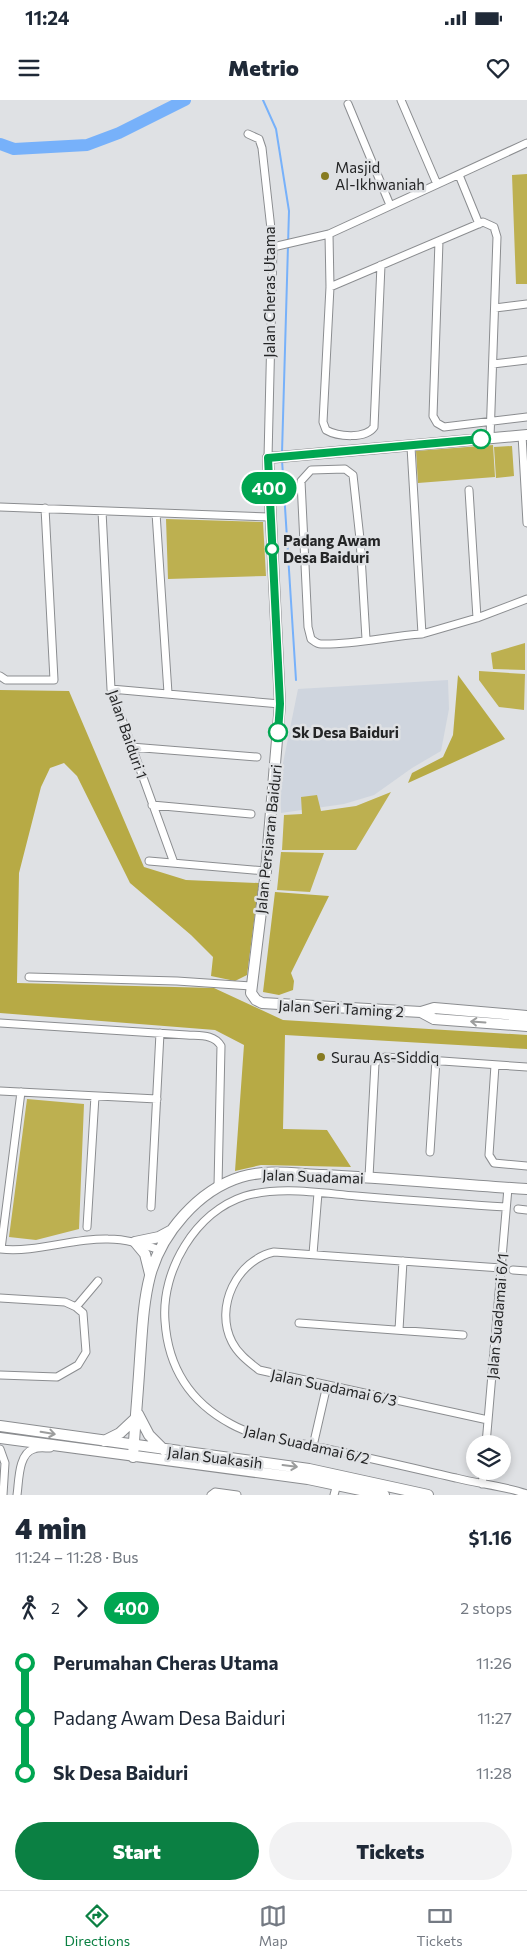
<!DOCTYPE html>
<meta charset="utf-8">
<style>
body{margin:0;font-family:Commissioner,sans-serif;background:#f2f2f3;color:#1f2937;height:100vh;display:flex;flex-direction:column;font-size:19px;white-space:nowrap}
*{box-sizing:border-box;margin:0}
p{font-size:16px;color:#747a83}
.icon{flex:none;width:28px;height:28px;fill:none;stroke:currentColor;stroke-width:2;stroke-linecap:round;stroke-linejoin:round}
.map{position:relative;height:1395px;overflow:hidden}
.details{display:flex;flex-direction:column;background:#fff;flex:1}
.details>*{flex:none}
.badge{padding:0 10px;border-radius:16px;font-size:18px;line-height:32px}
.buttons{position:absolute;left:466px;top:1335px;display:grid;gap:10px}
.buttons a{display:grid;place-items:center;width:45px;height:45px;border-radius:50%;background:#fff;box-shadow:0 2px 8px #0003;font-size:25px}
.map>.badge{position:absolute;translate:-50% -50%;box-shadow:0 0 0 2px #fff}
.legs{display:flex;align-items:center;gap:8px;height:55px;padding:0 15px;font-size:16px}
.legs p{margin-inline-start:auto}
.summary{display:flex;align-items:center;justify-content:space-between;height:85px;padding:0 15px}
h1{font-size:28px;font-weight:800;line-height:38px}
.action{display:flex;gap:10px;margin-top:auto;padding:10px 15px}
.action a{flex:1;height:58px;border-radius:30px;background:#0b8043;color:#fff;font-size:20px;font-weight:800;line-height:58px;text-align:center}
.action a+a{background:#f2f2f3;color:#1f2937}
ul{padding:0 15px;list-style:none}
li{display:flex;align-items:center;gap:18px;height:55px;font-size:19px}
li i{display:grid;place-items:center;width:8px;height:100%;margin:0 6px;background:currentColor}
li i::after{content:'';width:12px;height:12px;margin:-6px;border:4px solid;border-radius:50%;background:#fff}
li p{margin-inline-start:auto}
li:first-child i{background:linear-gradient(#0000 50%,currentColor 0)}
li:last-child i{background:linear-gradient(currentColor 50%,#0000 0)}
.status{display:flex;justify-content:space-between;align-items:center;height:35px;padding:0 25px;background:#fff;direction:ltr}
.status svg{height:14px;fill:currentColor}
header{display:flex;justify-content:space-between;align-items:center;height:65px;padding:0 15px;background:#fff;font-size:22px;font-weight:800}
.dock{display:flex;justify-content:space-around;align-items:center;height:70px;border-top:1px solid #e0e1e3;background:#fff;font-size:14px;color:#747a83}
.dock a{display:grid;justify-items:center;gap:2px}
.dock .selected{color:#0b8043}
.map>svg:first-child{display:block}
</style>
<div class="status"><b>11:24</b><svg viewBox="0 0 49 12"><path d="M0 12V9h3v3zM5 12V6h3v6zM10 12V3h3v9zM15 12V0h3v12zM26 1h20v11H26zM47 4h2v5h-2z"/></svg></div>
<header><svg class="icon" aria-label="menu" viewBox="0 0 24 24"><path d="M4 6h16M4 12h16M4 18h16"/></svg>Metrio<svg class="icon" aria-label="heart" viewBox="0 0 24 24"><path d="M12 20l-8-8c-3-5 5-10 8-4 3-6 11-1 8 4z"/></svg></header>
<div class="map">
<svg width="527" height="1395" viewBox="0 0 527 1395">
<rect width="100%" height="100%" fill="#dfe1e4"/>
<!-- built -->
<path fill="#cfd5de" d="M448 580 449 609 441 651 412 668 374 695 344 704 281 713 280 678 298 589Z"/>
<!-- green -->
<path fill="#bdb050" d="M527 74V184H516L512 75Z
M493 345 495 377 418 383 416 351Z
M512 346 514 376 496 378 494 347Z
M166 419 263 422 266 476 168 479Z
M525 543V570L493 569 491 553Z
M479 571 525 574 524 610 499 607 479 580Z
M391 692 356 750H282L284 715 302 714 301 697 317 695 321 711 356 706Z
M281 752 324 753 310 792 277 790Z
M27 999 84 1004 79 1129 36 1140 9 1137Z"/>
<!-- forest -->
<path fill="#b7aa45" d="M458 575 505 639 408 683 412 673 443 657 453 635Z
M0 590 69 591 144 767 186 780 259 783 247 875 235 881 211 876 213 857 191 835 130 783 77 676 64 663 50 668 41 687 19 773 17 883 214 888 283 920 527 935V949L285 935 283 1029 327 1030 351 1067 261 1065 235 1071 244 945 215 930 0 913Z
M275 792 329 796 291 873 294 881 293 890 279 895 263 892Z"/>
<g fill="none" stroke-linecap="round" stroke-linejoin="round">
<!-- stream -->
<path stroke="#77b1fa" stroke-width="2" d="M263 0 276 29 289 111 282 353
M282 360 296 580"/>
<!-- river -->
<path stroke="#77b1fa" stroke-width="12" d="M0 44 14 49 87 45 119 33 185 0"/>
<defs>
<path id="street" d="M401 0 437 84
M348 4 390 105
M248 34 259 39 262 48 273 147 268 358
M459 75 479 124
M329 134 330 187 323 322 326 330C338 337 366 339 374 327L381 165
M439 141 433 316 437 323 444 327 527 317
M273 147 329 134 527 43
M330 187 483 122 494 127 497 137 490 338
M495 208 527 204
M493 264 527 260
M522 335 527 423
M411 347 422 534
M469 390 477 518
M0 407 269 417
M102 411 111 589 174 763
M156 413 168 593
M366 539 360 439 353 375 345 369 311 370 301 381 308 527 311 539C314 541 317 544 321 544 355 545 389 536 422 534L477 518 527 499
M0 576 6 580H54L45 408
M111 589 280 604
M131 647 257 657
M152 705 251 714
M149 761 266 771
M29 877 177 881 251 886
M0 923 187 935C200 936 214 934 221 946L218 1086
M495 965 489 1055 494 1063 527 1066
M0 991 157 999
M430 1052 436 960
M369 1077 375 963 385 957 527 967
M151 1107 160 933
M506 1107C456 1104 406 1100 356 1096 320 1093 280 1086 245 1096 195 1112 161 1171 165 1221 168 1267 190 1302 231 1324 256 1338 285 1340 313 1346 361 1356 408 1367 456 1378 479 1384 504 1386 527 1394
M518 1109 527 1110
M87 1127 95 996
M0 1149C37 1153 71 1138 108 1139 126 1139 142 1144 160 1150
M1 1149 21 992
M313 1154 318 1093
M513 1170 527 1171
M0 1198 65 1202 76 1207 83 1213 86 1252 78 1265 57 1277 0 1275
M76 1207 98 1181
M299 1223 463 1235
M399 1230 403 1161
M488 1320 259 1270C249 1262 238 1254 232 1242 214 1207 237 1160 274 1152L501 1168
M486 1344 508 1088
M313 1346 327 1285
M0 1349 5 1363 3 1395
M482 1384 484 1371
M17 1395C19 1382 18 1353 34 1349 38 1347 45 1348 50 1348
M211 1395 215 1392 237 1395
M334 1395 337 1384"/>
<path id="secondary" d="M527 335 268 358 280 604 266 771 251 893 256 900 262 903 421 912 434 908 527 916
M421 912 434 919 527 926
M135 1142 159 1137 172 1130
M135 1142 145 1154 150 1174
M138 1314 149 1335 164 1350
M0 1326 309 1369 428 1395
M0 1338 308 1379 384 1395
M104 1341 120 1333 136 1318
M133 1357C135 1324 138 1292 140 1259 142 1232 143 1203 150 1176 161 1134 198 1090 241 1077 267 1069 296 1074 323 1075 391 1078 459 1085 527 1089"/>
</defs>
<!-- street casing -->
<use href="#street" stroke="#8b8d90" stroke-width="9"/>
<!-- secondary casing -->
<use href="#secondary" stroke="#8b8d90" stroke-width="12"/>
<!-- street -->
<use href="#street" stroke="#fff" stroke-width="7"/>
<!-- secondary -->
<use href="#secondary" stroke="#fff" stroke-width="10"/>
</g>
<!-- one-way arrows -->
<defs><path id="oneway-shaft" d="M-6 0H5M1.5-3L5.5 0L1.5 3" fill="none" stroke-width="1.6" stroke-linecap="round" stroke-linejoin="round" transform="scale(1.25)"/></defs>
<g stroke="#9c9d9d">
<use href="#oneway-shaft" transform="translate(478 922) rotate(-176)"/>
<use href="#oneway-shaft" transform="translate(48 1333) rotate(9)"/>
<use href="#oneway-shaft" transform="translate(290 1366) rotate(7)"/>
</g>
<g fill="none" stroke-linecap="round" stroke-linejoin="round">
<defs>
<path id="line-1" d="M278 632 280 604 268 358 481 339"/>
</defs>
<!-- line-1 casing -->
<use href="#line-1" stroke="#fff" stroke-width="11"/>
<!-- line-1 -->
<use href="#line-1" stroke="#00a651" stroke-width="8"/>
</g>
<!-- markers -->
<g fill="#877b21" stroke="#dfe1e4" stroke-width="2">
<circle cx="325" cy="76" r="5"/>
<circle cx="321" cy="957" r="5"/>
</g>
<g fill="#fff" stroke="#00a651" stroke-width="2.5">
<circle cx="481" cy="339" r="9"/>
<circle cx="272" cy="449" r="6"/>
<circle cx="278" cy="632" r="9"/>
</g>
<g text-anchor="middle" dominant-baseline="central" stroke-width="5" stroke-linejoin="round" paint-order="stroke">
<!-- poi labels -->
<g font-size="15" fill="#242526" stroke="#dfe1e4" text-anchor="start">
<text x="335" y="67">Masjid<tspan x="335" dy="17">Al-Ikhwaniah</tspan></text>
<text x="331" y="957">Surau As-Siddiq</text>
</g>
<!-- street labels -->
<g font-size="15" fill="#242526" stroke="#dfe1e4">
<text transform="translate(269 192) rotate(-90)">Jalan Cheras Utama</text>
<text transform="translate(128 634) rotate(71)">Jalan Baiduri 1</text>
<text transform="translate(268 739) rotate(-84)">Jalan Persiaran Baiduri</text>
<text transform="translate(341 908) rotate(3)">Jalan Seri Taming 2</text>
<text transform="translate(313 1076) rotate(2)">Jalan Suadamai</text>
<text transform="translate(497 1216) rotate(-85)">Jalan Suadamai 6/1</text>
<text transform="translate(334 1287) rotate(12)">Jalan Suadamai 6/3</text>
<text transform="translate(307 1344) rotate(13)">Jalan Suadamai 6/2</text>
<text transform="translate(215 1357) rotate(7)">Jalan Suakasih</text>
</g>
<!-- stop labels -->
<g font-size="15" font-weight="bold" fill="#242526" stroke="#dfe1e4" text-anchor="start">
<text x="283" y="440">Padang Awam<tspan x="283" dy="17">Desa Baiduri</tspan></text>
<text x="292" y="632">Sk Desa Baiduri</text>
</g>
</g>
</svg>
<div class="buttons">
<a><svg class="icon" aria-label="layers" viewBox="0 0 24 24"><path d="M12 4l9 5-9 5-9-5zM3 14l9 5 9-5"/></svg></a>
</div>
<b class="badge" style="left:269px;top:388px;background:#00a651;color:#fff">400</b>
</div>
<section class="details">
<div class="summary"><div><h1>4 min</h1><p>11:24 – 11:28 · Bus</p></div><b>$1.16</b></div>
<div class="legs"><svg class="icon" aria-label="walk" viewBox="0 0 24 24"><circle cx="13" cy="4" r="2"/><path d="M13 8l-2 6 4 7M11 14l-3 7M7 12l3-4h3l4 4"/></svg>2<svg class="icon" aria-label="forward" viewBox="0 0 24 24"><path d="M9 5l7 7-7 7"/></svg><b class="badge" style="background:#00a651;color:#fff">400</b><p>2 stops</p></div>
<ul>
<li><i style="color:#00a651"></i><b>Perumahan Cheras Utama</b><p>11:26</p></li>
<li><i style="color:#00a651"></i><span>Padang Awam Desa Baiduri</span><p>11:27</p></li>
<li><i style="color:#00a651"></i><b>Sk Desa Baiduri</b><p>11:28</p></li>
</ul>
<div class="action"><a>Start</a><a>Tickets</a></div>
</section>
<nav class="dock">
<a class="selected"><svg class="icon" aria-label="directions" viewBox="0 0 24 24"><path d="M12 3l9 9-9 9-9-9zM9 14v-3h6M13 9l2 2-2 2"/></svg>Directions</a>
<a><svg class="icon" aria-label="map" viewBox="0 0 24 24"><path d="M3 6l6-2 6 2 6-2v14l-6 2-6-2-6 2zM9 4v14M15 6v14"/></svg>Map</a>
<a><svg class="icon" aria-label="tickets" viewBox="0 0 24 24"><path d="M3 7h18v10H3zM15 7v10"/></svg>Tickets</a>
</nav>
